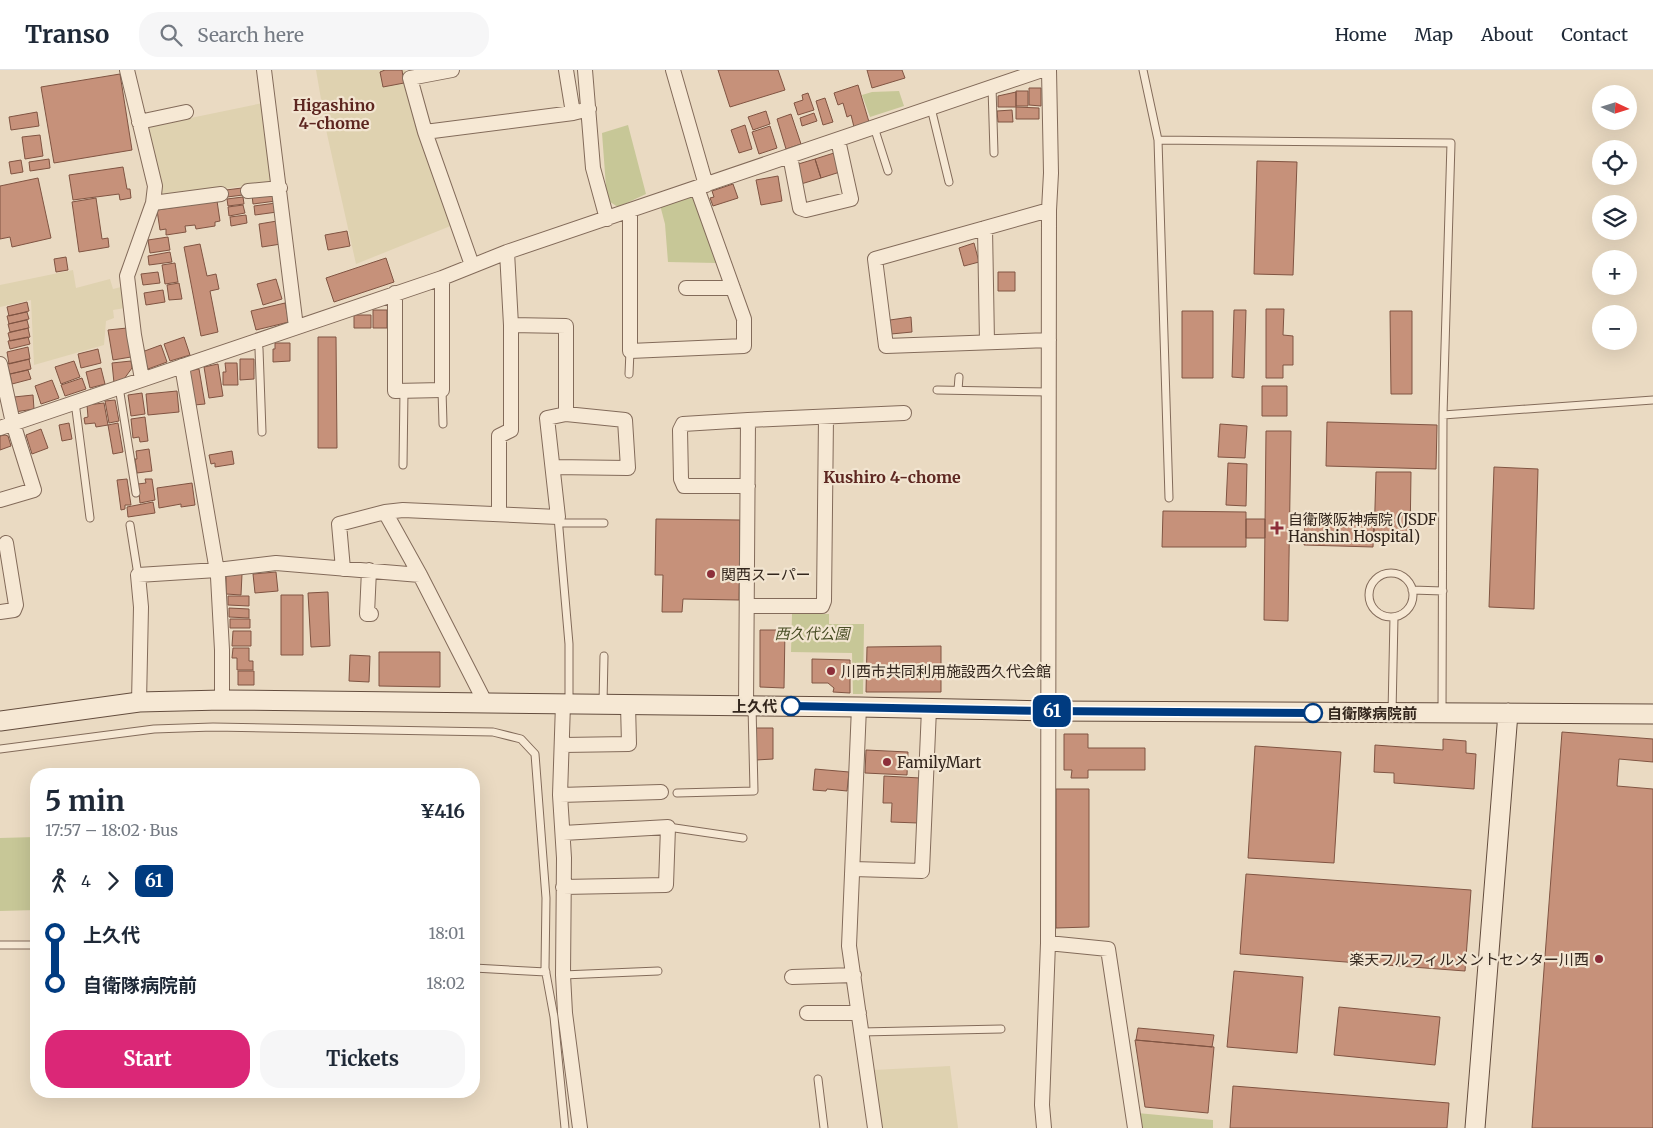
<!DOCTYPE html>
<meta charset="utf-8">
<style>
body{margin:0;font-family:Merriweather,"Noto Sans JP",serif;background:#f6f6f7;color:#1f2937;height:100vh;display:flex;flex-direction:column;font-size:19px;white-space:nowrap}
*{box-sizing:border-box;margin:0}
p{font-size:16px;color:#747a83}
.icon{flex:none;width:28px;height:28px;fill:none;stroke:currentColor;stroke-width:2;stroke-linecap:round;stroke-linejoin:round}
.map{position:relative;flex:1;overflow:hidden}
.details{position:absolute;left:30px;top:698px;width:450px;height:330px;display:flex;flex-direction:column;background:#fff;border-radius:20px;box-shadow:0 5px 20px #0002}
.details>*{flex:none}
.badge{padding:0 10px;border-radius:8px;font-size:18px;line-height:32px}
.needle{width:32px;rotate:94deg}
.controls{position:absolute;left:1592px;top:15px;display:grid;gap:10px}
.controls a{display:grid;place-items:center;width:45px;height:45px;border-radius:50%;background:#fff;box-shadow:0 5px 20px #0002;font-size:25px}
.map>.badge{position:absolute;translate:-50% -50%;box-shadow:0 0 0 2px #fff}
.legs{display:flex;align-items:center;gap:8px;height:55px;padding:0 15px;font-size:16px}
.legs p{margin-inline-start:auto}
.head{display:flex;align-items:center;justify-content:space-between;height:85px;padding:0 15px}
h1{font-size:28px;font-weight:700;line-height:38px}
.primary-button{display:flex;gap:10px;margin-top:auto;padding:10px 15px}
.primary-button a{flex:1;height:58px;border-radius:20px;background:#db2777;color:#fff;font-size:20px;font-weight:700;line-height:58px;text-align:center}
.primary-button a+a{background:#f6f6f7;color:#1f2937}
ul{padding:0 15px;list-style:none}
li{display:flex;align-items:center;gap:18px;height:50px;font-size:19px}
li i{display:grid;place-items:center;width:8px;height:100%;margin:0 6px;background:currentColor}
li i::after{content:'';width:12px;height:12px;margin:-6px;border:4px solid;border-radius:50%;background:#fff}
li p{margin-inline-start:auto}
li:first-child i{background:linear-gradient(#0000 50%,currentColor 0)}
li:last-child i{background:linear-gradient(currentColor 50%,#0000 0)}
header{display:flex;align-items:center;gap:30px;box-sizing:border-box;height:70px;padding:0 25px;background:#fff;border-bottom:1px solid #e0e1e3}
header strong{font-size:24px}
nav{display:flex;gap:28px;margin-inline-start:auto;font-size:18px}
.search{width:350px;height:45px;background:#f6f6f7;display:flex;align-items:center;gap:12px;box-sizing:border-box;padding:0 18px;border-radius:20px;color:#747a83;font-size:19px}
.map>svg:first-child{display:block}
</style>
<header>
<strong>Transo</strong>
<div class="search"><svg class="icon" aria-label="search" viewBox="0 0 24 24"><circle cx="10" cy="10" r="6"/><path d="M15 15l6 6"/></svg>Search here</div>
<nav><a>Home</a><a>Map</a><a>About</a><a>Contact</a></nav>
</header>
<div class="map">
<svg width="1653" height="1058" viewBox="0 0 1653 1058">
<rect width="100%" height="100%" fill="#eadac2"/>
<!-- farmland -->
<path fill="#dfd2b0" d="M316 0H405L412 40 453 155 356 194 327 64Z
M263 33 276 111 158 129 147 57Z
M73 200 76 218 110 209 113 219 121 217 125 238 113 240 114 248 106 251 104 275 34 295 31 230 0 237V215Z
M950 996 958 1058H881L874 1000Z"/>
<!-- green -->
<path fill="#c7c797" d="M899 21 904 36 870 47 862 25 872 22Z
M628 55 646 124 618 137 607 130 602 63Z
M692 123 717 193 668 192 665 154 660 135Z
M792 544H829V554H864L863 624H853L852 583 791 582Z
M36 767V840L0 841V768Z
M1137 1043 1213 1050V1058H1140Z"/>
<!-- building -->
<path fill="#c6917a" stroke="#805442" d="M385 0H402L404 13 383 17 380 2Z
M718 0H778L785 20 730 37Z
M867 0H902L905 8 872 18Z
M120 4 132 80 54 93 41 17Z
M858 15 869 52 854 57 851 45 847 47 843 33 838 35 834 23Z
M1029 18H1041V36L1029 35Z
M1016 21H1028V36H1016Z
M1016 22V37H998V26Z
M808 23 814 40 798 45 794 33 803 30 802 25Z
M825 28 833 52 823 55 816 31Z
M1016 37 1039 38V49H1016Z
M1012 40 1013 52H998L997 41Z
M766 41 770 54 753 60 748 47Z
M37 42 39 56 11 60 9 47Z
M814 43 817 51 802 56 800 48Z
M791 44 801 74 786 79 777 49Z
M745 55 752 79 739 83 731 60Z
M770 56 777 78 759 84 752 62Z
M40 65 43 86 25 89 22 67Z
M834 83 840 102 821 108 815 89Z
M49 89 50 98 30 101 29 92Z
M815 89 821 108 801 114 795 95Z
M21 90 23 102 11 104 9 92Z
M1257 91 1297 92 1293 205 1254 204Z
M123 97 127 119H130L131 128 120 130 119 124 73 130 69 105Z
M778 106 782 131 761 135 756 110Z
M38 108 51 168 12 177 10 167 0 169V116Z
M733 114 738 128 713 136 710 128 714 127 712 121Z
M242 118 243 125 227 127 226 120Z
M275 121 276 131 253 134 252 125Z
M243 127 244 134 228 136 227 129Z
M96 128 102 169 108 168 109 177 79 182 72 132Z
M217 131 220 151 215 152V156L196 159 195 155 185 156 186 162 166 165V159L160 160 157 140Z
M276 133 277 142 255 145 254 136Z
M243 135 245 143 229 146 228 137Z
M246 145 247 153 231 156 230 147Z
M277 151 281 174 262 177 259 154Z
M347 161 350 176 328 180 325 165Z
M168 167 170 180 150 183 148 170Z
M974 173 979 192 964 196 959 178Z
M200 174 207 206 216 204 219 219 210 221 218 262 201 266 184 177Z
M170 182 172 192 149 195 148 186Z
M66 187 68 200 56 202 54 189Z
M386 188 394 212 334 232 326 208Z
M175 193 178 212 165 214 162 195Z
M158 202 160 213 143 215 141 204Z
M998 202H1015V221H998Z
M276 209 282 229 263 235 257 214Z
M179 213 182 229 169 230 167 215Z
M163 220 165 232 146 235 144 223Z
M27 232 29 241 9 246 7 237Z
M285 233 289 252 256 260 251 241Z
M1266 239H1284L1283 265 1293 266V295H1283V308H1266Z
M373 240H387V258H373Z
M1234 240H1246L1244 308 1232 307Z
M1182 241H1213V308H1182Z
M1390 241H1412V324H1391Z
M27 242 29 249 9 254 7 246Z
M354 245H371V258H354Z
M911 247 912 262 891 264 890 250Z
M27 250 29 258 10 262 8 254Z
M28 258 30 267 10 271 8 263Z
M127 258 131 287 113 290 108 260Z
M28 267 30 274 10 279 8 271Z
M184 267 190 285 170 291 164 274Z
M318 267H336L337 378H318Z
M275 273H290V291L273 292V279H275Z
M161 275 167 292 148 299 142 282Z
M28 277 30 289 9 294 7 282Z
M98 279 101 293 81 298 78 284Z
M29 289 31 299 10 304 7 294Z
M240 289H254V309L240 310Z
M74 291 80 307 61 314 55 297Z
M131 291 132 298 124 309 114 313 112 293Z
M225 293H237L238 315H223V302H226Z
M218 294 223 326 209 328 204 297Z
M101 298 105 314 90 318 86 302Z
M199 299 205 334 194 335 188 301Z
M28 300 31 309 12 314 10 304Z
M82 308 86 319 65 326 61 315Z
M52 310 59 328 41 334 35 316Z
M1262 316H1287V346H1262Z
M177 321 179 342 148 345 146 324Z
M142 323 145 344 131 346 128 325Z
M33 325 34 339 15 342 14 327Z
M115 330 119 351 109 353 105 331Z
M104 333 108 355 96 357 95 353 85 354 84 348 88 347 87 335Z
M145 347 148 371 140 372 139 367 133 368 131 349Z
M1327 352 1437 355 1436 399 1326 396Z
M69 353 72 369 62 371 59 355Z
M118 353 123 382 113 384 108 355Z
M1220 354 1247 356 1245 388 1218 387Z
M41 359 48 378 32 384 26 365Z
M1266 361H1291L1288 551 1264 550Z
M5 365 8 366 11 376 0 380V366Z
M149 379 152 401 137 403 135 389H137L136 381Z
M232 381 234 394 215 397V393L211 394 209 385Z
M1228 393 1247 394 1246 436 1226 435Z
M1494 397 1538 399 1534 539 1489 537Z
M1376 402H1411L1410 473 1374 472Z
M127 409 131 435H125V439L121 440 117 410Z
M145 409H152L155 430 140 433 138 414 146 413Z
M192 413 195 435 181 437V434L159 438 157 418Z
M153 432 155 443 128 447 127 437Z
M1163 441 1246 442V477H1162Z
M1305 446 1374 448 1373 477 1304 475Z
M656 449 740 450 739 530 683 529 682 542H662L663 505H655Z
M1246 449H1265V468H1246Z
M276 502 278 521 255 523 253 504Z
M226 504H242L241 525 226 524Z
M328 522 330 576 311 577 308 523Z
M281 525H303V585H281Z
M228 526H249V536L228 535Z
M229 538 249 539V548L229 547Z
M230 549H250V558H230Z
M760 560H785L784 618 760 617Z
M233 561H251V576H232Z
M941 576V622H866L867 577Z
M233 578H249V591H253V600H237V588H232Z
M379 582H440V617L379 616Z
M350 585 370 586 369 612 349 611Z
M812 589 850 590V623L833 622 834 618 828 613H812Z
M238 601H254V615H238Z
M756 658H773V689L756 690Z
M1562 662 1653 669V692L1619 689 1617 716 1653 719V1058H1532Z
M1064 664H1088V678H1145V700H1088V708H1071L1072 700H1064Z
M1443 669 1466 671V683L1476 684 1474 719 1394 713V703L1374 702 1375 675 1443 680Z
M1255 676 1341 682 1334 793 1248 788Z
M866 680 908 682 907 705 865 703Z
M815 699 849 702 847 721 827 719 826 721 813 720Z
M884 706 920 708 918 753 891 752 892 733H883Z
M1056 719H1089V857L1056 858Z
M1246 804 1471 820 1465 901 1240 884Z
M1234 901 1303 907 1297 983 1227 977Z
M1339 937 1440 947 1435 995 1334 985Z
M1138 958 1214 965 1212 977 1136 970Z
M1135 970 1214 977 1208 1043 1145 1037Z
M1233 1016 1449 1033 1447 1058H1230Z"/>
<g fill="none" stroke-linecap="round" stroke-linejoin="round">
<defs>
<path id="lane" d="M1143 0 1158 70 1169 428
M992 17 994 83
M931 38 949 112
M874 57 888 101
M1158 70 1451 73 1443 345 1442 642
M257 270 259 279 262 362
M629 304 630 281
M119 317 136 423
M442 320 443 354
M937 320 1049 322
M958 320 959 307
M75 332 90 448
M1443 345 1653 330
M403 395 404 321
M558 447 569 574V634
M559 453H604
M130 455 138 505
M1369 525a22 22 0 1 1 44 0a22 22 0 1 1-44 0Z
M1412 520 1443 521
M603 633 604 586
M1392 643 1394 547
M0 679 154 659 213 657 493 662 521 669 535 684 546 828 545 898 554 947 565 1058
M677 723 754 721 752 636
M668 757 743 768
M0 875H36
M474 898 546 902
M563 905 658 901
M861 962 1001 959
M818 1009 824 1058"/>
<path id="street" d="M127 0 155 116 153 133 127 206 134 265 142 309
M264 0 296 257
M452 0 410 8 425 62 472 195
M566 0 573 43
M585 0 593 98 607 149
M673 0 706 115
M139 52 186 42
M425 62 573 43 589 39
M790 86 800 138 806 140 851 129 838 70
M248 121 280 118
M153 133 221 124
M1049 140 875 189 886 276 1049 270
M630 141V281L744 276V249L697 118
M985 158 987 272
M686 218H733
M395 223V321L442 320V208
M0 294 13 353 34 420 0 430
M182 296 218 507 222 580V630
M0 358 442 208 507 182 1042 0
M553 397 628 398 625 350 566 344
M748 416H684L681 409 680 360 683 354 748 350
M385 442 420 505 486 634
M499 444V366L511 360V255
M343 499 339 454 385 442 403 440 558 447 547 348 566 344V256L511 255 507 182
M369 500 367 544H371
M747 536H822L824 531 826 347
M0 542 14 540 16 535 6 473
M139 632 141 537 138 505 217 500 276 493 420 505
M563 634 560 725 564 788 563 905 565 943 580 1058
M746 636 748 350 904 343
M859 637 849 876 875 1058
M563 675 629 674 628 635
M560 725 661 722
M563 763 668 757 666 815 563 817
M853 799 922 801 929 639
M1048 873 1108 879 1135 1058
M792 907 854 905
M807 943H859
M1044 1058 1042 1035 1048 873 1049 140 1051 103 1049 0"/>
<path id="secondary" d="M0 651 139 632 222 630 859 637 1048 641 1653 644
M1475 1058 1508 643"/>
</defs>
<!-- lane casing -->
<use href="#lane" stroke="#836b5a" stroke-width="9"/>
<!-- street casing -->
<use href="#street" stroke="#836b5a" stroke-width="16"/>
<!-- secondary casing -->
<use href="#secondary" stroke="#644d3e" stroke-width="21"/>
<!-- lane -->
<use href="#lane" stroke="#f6e8d4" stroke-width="7"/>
<!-- street -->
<use href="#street" stroke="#f6e8d4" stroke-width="14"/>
<!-- secondary -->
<use href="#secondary" stroke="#f6e8d4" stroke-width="19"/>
</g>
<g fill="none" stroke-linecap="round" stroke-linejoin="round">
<defs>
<path id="line-1" d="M791 636 1048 641 1313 643"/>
</defs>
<!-- line-1 casing -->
<use href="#line-1" stroke="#fff" stroke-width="11"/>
<!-- line-1 -->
<use href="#line-1" stroke="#003b80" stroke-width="8"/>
</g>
<!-- markers -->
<g fill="#8d2f3a" stroke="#f2e5d1" stroke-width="2">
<path d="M1274.5 450.5h5v5h5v5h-5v5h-5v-5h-5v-5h5z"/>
<circle cx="711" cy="504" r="5"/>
<circle cx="831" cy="601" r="5"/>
<circle cx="887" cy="692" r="5"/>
<circle cx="1599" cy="889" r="5"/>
</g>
<g fill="#fff" stroke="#003b80" stroke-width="2.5">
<circle cx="791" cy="636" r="9"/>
<circle cx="1313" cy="643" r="9"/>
</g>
<g text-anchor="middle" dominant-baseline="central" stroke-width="4.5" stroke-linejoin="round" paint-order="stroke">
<!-- poi labels -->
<g font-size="15" fill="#33261d" stroke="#f2e5d1" text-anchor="start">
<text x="1288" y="449">自衛隊阪神病院 (JSDF<tspan x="1288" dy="17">Hanshin Hospital)</tspan></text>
<text x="721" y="504">関西スーパー</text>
<text x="841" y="601">川西市共同利用施設西久代会館</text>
<text x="897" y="692">FamilyMart</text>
<text x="1589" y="889" text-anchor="end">楽天フルフィルメントセンター川西</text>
</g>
<!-- park labels -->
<g font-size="15" font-style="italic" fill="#494e25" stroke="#f2e5d1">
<text x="812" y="563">西久代公園</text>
</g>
<!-- stop labels -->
<g font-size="15" font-weight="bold" fill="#33261d" stroke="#f2e5d1" text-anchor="end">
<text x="777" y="636">上久代</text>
<text x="1327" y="643" text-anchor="start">自衛隊病院前</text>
</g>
<!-- neighbourhood labels -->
<g font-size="16" font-weight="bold" fill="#5d2620" stroke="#f2e5d1">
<text x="334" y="35">Higashino<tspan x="334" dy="18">4-chome</tspan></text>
<text x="892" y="407">Kushiro 4-chome</text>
</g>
</g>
</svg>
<div class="controls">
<a><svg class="needle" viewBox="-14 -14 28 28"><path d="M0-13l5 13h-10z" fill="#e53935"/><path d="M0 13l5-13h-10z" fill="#747a83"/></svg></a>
<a><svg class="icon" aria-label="locate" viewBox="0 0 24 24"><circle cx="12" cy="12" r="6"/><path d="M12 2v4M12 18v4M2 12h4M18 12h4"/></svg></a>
<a><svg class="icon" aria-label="layers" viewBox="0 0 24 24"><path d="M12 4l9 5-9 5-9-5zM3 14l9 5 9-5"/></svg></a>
<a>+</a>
<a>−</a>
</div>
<b class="badge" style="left:1052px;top:641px;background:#003b80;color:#fff">61</b>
<section class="details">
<div class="head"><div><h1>5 min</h1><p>17:57 – 18:02 · Bus</p></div><b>¥416</b></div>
<div class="legs"><svg class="icon" aria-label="walk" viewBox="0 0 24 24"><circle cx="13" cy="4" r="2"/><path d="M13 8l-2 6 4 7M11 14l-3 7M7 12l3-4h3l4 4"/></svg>4<svg class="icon" aria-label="forward" viewBox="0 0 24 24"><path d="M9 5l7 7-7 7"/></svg><b class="badge" style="background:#003b80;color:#fff">61</b></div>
<ul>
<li><i style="color:#003b80"></i><b>上久代</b><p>18:01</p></li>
<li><i style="color:#003b80"></i><b>自衛隊病院前</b><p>18:02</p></li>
</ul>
<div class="primary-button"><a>Start</a><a>Tickets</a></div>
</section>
</div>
